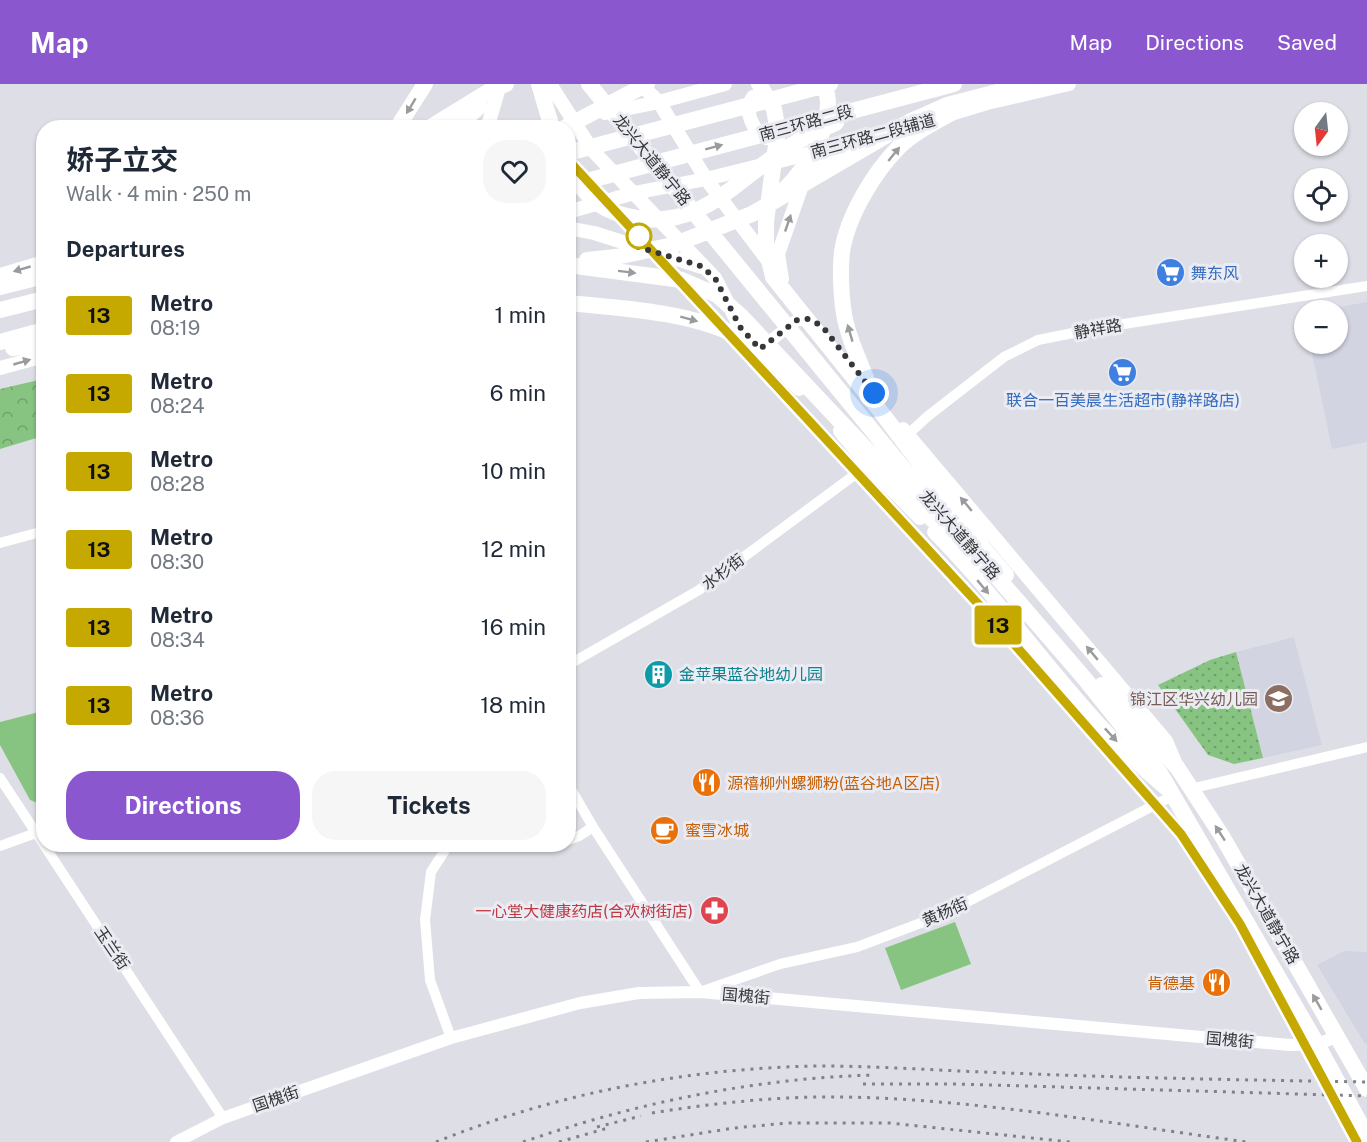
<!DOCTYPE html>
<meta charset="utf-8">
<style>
body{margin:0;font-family:"Public Sans","Noto Sans SC",sans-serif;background:#f6f6f7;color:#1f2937;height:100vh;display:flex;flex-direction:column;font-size:22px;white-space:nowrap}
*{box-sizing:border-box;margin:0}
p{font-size:20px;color:#747a83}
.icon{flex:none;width:33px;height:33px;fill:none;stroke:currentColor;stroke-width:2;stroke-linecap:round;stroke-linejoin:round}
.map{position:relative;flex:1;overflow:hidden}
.sheet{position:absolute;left:36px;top:36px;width:540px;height:732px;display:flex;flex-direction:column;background:#fff;border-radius:24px;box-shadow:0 2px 4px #0004}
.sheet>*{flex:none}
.badge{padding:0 12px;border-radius:4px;font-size:21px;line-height:39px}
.needle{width:39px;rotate:195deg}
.fabs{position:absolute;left:1294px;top:18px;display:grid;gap:12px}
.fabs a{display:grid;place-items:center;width:54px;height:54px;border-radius:50%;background:#fff;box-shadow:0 2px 4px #0004;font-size:30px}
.you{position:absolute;width:30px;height:30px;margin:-15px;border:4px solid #fff;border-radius:50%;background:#1a73e8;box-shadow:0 0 0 9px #1a73e833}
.map>.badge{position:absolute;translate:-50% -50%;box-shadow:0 0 0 3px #fff}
h2{padding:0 30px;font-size:22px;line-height:54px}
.round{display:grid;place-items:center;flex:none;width:63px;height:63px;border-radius:24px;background:#f6f6f7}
.head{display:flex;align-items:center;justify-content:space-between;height:102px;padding:0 30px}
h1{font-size:28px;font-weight:700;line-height:45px}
.action{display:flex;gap:12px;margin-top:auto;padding:12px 30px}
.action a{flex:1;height:69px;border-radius:24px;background:#8a57cf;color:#fff;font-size:24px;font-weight:700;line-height:69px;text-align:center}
.action a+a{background:#f6f6f7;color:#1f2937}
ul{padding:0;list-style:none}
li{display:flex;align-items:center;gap:18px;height:78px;padding:0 30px}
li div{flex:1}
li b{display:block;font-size:22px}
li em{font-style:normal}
li .badge{min-width:66px;font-weight:700;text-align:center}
header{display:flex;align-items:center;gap:36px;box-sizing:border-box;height:84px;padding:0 30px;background:#8a57cf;color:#fff}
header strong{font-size:28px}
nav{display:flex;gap:33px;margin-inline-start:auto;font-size:21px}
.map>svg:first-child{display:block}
</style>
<header>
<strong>Map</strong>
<nav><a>Map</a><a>Directions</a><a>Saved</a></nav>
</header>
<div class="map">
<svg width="1367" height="1058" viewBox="0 0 1367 1058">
<defs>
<pattern id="forest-crowns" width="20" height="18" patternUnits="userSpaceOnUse" patternTransform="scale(1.5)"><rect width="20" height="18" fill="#87c482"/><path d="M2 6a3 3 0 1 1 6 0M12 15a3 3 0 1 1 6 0" fill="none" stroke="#6fa06b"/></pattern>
<pattern id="park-dots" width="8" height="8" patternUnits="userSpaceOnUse" patternTransform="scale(1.5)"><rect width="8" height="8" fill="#87c482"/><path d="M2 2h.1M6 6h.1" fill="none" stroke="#6fa06b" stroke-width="1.8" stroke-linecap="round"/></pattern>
</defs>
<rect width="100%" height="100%" fill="#dedfe6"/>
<!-- built -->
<path fill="#d3d4e2" d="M1367 218V358L1332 365 1310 260H1338V226H1322Z
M1294 553 1322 661 1263 674 1236 568Z
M1344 867 1367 868V960H1365L1317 881Z"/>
<!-- grass -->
<path fill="#87c482" d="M43 627H44L43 721 30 716 0 661V638Z
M955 838 971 880 901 906 885 864Z"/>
<!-- forest -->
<path fill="url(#forest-crowns)" d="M43 295V352L0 365V305Z"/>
<!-- park -->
<path fill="url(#park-dots)" d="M1236 568 1263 674 1234 680 1208 671 1158 601 1210 576Z"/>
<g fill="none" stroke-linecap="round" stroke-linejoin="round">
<!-- minor -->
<path stroke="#fff" stroke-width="10" d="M904 354 928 332 1004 273 1038 256 1098 244 1367 202
M0 459 44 447
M568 581 699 506 872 378
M0 694 223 1034
M568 700 593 743 700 908 780 880 857 863 942 831 1174 711
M1190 705 1367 663
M568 756 579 752 593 743
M449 760 431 788 425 836 430 896 451 954
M0 762 44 746"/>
<!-- tertiary -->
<path stroke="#fff" stroke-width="12" d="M760 265 797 236H810
M176 1058 223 1034 451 954 580 919 639 909 700 908 1290 961 1317 960 1337 953"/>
<!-- secondary -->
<path stroke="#fff" stroke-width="14" d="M550 0 592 66 715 194 740 243 799 305
M640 0 659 18 706 95 769 178
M753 13C743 27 753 48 767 54
M605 29 659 18 725 0
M944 32 987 19 1069 0
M485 44 489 38 500 0
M568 128 634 109 706 95 808 70 821 64 876 53
M568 144 594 149 702 183
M0 191 44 178
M782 195 778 170 807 87 817 78 844 66
M0 284 44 272
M903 345 1166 657 1175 678
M840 347 867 380 920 434
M934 448C1015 530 1077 630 1166 705"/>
<!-- primary -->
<path stroke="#fff" stroke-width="16" d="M939 428 966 459
M972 451 1006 491
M990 485 1085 595 1160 689 1317 960 1367 1052
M1102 601 1177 683 1222 752 1367 1005"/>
<!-- trunk -->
<path stroke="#fff" stroke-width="16" d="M539 0 552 44
M589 0 939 428
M759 0 774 25 776 36 777 53 766 138V162L773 193 878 324 981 460
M397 44 425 0
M429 44 491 6 506 0
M458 44 463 37 480 22
M564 44 647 0
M568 69 830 0
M568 86C590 115 599 128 637 134 699 144 732 101 779 69 796 57 816 48 836 39
M568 102 954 0
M784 106C805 85 828 50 828 19 828 13 826 6 824 0
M587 176 616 173 673 161 752 130 911 37 947 21 1028 0
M568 181 682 196 717 211 741 232 932 435 967 469 998 494
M0 203 44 192
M568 219C637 226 714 228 771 272
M0 226 44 215
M0 258 44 246
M13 264 44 259
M871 306C861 280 846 251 843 223 841 205 840 186 842 168 847 133 874 88 899 63 913 49 935 38 953 28"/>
<!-- rail -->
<path stroke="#818287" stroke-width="3" stroke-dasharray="3 6" stroke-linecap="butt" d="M863 1000H957L1367 1012
M652 1029C714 1019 780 1012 843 1013 978 1015 1113 1040 1247 1058
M597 1043 641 1032
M436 1058C557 1009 689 984 819 982 882 982 945 987 1008 989 1127 994 1247 996 1367 998
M523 1058C636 1019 755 994 875 991
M559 1058 608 1044
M646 1058 734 1044 788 1039H890L1070 1058"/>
</g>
<!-- one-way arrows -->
<defs><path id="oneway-solid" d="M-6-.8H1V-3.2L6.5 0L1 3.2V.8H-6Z" transform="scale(1.5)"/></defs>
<g fill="#9a9b9c">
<use href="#oneway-solid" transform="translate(411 22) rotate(121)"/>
<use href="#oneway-solid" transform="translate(714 63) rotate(-15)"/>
<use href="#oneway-solid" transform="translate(894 70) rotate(-51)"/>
<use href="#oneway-solid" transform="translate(788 139) rotate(-71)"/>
<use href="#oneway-solid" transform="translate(22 185) rotate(164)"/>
<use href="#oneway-solid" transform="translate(627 188) rotate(7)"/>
<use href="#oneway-solid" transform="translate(689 235) rotate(15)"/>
<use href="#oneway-solid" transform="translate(850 249) rotate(-106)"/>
<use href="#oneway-solid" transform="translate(22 278) rotate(-16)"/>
<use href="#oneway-solid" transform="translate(966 420) rotate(-130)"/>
<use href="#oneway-solid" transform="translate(983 503) rotate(50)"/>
<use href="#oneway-solid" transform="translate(1092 569) rotate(-130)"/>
<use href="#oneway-solid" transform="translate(1111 651) rotate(47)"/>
<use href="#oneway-solid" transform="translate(1220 749) rotate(-123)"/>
<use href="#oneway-solid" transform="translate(1317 918) rotate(-120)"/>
</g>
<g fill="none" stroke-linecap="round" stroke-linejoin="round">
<defs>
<path id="line" d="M568 76 993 536 1181 750 1240 840 1357 1058"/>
</defs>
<!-- line casing -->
<use href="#line" stroke="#fff" stroke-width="14"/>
<!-- line -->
<use href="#line" stroke="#c5a900" stroke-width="9"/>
<!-- walk -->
<path stroke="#363739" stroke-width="6" stroke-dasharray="0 10.8" d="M639 152 638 163 701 182 715 194 740 243 760 265 797 236 808 235 822 242 874 309"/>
</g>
<!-- icons -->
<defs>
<symbol id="supermarket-disc" viewBox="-11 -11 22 22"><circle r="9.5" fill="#3f7fe0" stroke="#ebecf3"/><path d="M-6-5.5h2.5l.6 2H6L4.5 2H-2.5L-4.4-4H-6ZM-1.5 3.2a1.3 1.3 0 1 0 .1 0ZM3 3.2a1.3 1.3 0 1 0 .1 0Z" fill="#fff"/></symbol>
<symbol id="building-disc" viewBox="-11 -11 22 22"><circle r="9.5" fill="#0f9aa8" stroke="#ebecf3"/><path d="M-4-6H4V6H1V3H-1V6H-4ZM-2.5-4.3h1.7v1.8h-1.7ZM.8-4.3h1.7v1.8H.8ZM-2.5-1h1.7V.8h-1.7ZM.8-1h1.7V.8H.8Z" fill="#fff"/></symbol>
<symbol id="school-disc" viewBox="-11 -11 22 22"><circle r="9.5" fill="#8d6e63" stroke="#ebecf3"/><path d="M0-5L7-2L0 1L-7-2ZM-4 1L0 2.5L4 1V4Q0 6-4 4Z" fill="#fff"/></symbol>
<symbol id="restaurant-disc" viewBox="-11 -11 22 22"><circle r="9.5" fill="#e8710a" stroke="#ebecf3"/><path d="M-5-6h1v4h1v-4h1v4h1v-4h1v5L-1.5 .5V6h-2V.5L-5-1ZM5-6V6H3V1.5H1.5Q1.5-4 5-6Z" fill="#fff"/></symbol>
<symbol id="cafe-disc" viewBox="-11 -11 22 22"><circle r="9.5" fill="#e8710a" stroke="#ebecf3"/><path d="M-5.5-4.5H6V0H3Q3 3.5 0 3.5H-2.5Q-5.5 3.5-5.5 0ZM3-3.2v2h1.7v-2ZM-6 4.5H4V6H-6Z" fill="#fff"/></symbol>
<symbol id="pharmacy-disc" viewBox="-11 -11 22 22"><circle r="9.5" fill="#e0444e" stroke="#ebecf3"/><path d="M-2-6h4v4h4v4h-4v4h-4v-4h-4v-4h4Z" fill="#fff"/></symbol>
</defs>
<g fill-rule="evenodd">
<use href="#supermarket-disc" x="1154" y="172" width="33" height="33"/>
<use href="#supermarket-disc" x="1106" y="272" width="33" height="33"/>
<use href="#building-disc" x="642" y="574" width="33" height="33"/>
<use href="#school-disc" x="1262" y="598" width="33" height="33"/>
<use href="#restaurant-disc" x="690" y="682" width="33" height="33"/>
<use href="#cafe-disc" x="648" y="730" width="33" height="33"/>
<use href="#pharmacy-disc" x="698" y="810" width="33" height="33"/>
<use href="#restaurant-disc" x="1200" y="882" width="33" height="33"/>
</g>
<!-- markers -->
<circle fill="#fff" stroke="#c5a900" stroke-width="3" cx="639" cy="152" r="12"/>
<g text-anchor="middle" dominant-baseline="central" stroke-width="6" stroke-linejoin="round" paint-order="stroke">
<!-- street labels -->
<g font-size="16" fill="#363739" stroke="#ebecf3">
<text transform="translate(806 39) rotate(-15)">南三环路二段</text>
<text transform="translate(873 52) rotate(-15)">南三环路二段辅道</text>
<text transform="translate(652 76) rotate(51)">龙兴大道静宁路</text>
<text transform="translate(1098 245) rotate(-10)">静祥路</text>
<text transform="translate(960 451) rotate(49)">龙兴大道静宁路</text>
<text transform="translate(723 488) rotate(-37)">水杉街</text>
<text transform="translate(945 828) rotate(-24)">黄杨街</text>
<text transform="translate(1267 830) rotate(60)">龙兴大道静宁路</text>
<text transform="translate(112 864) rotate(56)">玉兰街</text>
<text transform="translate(746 912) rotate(5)">国槐街</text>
<text transform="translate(1230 956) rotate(5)">国槐街</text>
<text transform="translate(276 1015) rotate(-19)">国槐街</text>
</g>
<!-- shop labels -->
<g font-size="16" fill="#366cbe" stroke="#ebecf3" text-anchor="start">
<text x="1191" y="189">舞东风</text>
<text x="1123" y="316" text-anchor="middle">联合一百美晨生活超市(静祥路店)</text>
</g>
<!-- culture labels -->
<g font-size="16" fill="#0d838f" stroke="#ebecf3" text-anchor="start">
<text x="679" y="590">金苹果蓝谷地幼儿园</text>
</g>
<!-- education labels -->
<g font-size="16" fill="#785e54" stroke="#ebecf3" text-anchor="end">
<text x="1258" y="615">锦江区华兴幼儿园</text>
</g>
<!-- food labels -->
<g font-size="16" fill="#c56008" stroke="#ebecf3" text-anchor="start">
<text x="727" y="699">源禧柳州螺狮粉(蓝谷地A区店)</text>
<text x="685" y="746">蜜雪冰城</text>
<text x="1195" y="899" text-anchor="end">肯德基</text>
</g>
<!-- health labels -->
<g font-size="16" fill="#be3a42" stroke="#ebecf3" text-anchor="end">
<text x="693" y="827">一心堂大健康药店(合欢树街店)</text>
</g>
</g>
</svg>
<div class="fabs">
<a><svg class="needle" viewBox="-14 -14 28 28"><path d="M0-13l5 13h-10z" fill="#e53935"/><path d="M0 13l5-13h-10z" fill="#747a83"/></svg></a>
<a><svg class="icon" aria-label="locate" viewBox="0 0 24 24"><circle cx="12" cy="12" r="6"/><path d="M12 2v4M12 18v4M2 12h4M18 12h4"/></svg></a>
<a>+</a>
<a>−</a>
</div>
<div class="you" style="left:874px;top:309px"></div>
<b class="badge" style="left:998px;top:541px;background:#c5a900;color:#111">13</b>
<section class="sheet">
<div class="head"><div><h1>娇子立交</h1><p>Walk · 4 min · 250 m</p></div><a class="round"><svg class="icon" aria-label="heart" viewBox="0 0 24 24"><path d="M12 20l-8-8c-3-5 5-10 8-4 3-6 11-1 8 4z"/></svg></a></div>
<h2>Departures</h2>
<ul>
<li><span class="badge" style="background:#c5a900;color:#111">13</span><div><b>Metro</b><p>08:19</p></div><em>1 min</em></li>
<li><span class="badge" style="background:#c5a900;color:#111">13</span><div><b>Metro</b><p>08:24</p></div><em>6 min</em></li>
<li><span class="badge" style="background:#c5a900;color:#111">13</span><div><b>Metro</b><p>08:28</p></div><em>10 min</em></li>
<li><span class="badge" style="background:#c5a900;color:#111">13</span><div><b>Metro</b><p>08:30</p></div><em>12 min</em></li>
<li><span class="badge" style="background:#c5a900;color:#111">13</span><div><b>Metro</b><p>08:34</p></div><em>16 min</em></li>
<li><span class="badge" style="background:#c5a900;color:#111">13</span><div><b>Metro</b><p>08:36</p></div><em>18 min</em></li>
</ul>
<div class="action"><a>Directions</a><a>Tickets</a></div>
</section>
</div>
